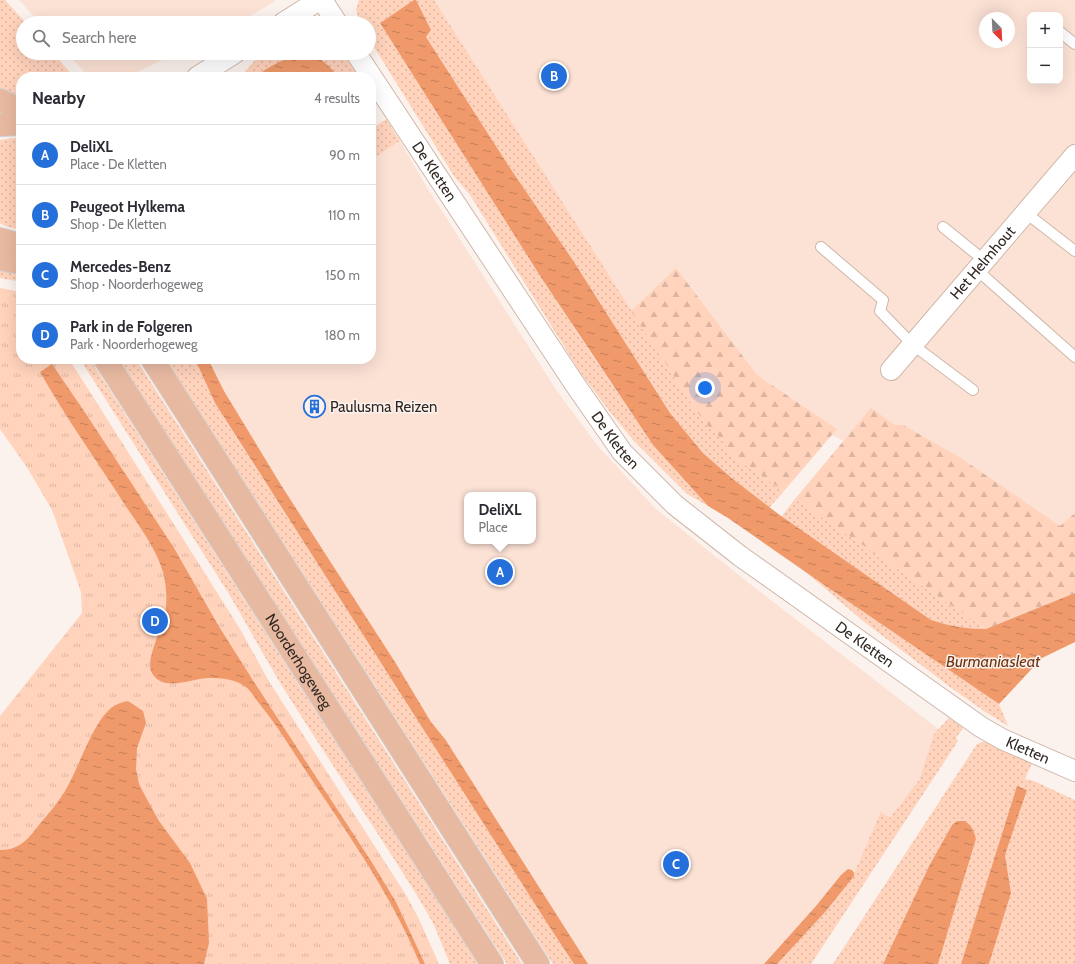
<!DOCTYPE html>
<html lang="en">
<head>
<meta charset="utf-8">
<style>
  :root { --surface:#fff; --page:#f2f2f3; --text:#2b2b33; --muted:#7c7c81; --line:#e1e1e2; --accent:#256fdb }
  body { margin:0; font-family:Cabin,sans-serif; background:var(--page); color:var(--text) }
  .controls { position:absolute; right:12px; top:12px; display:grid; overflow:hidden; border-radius:8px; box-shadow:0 4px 16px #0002 }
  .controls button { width:36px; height:36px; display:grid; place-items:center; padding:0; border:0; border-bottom:1px solid var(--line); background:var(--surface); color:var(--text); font:20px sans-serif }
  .compass { position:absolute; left:979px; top:12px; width:36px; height:36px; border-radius:50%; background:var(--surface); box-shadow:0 4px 16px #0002; rotate:156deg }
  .you { position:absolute; left:705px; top:388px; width:14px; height:14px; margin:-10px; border:3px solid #fff; border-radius:50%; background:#1a73e8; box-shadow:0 0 0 6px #1a73e833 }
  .badge { display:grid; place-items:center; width:26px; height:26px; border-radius:50%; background:var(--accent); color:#fff; font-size:13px; font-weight:700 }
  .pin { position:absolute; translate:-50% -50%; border:2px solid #fff; box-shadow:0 1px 4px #0006 }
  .popup { position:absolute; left:464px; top:492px; width:72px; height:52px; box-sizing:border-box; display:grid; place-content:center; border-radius:8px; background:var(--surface); filter:drop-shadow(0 1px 3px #0005); font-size:13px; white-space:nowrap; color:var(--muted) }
  .popup b { font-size:15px; color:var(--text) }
  .popup::after { content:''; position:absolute; left:50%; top:100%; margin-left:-8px; border:8px solid transparent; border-top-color:var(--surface) }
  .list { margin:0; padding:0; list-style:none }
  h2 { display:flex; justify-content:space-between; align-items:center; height:52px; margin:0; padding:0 16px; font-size:17px }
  h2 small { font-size:13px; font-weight:400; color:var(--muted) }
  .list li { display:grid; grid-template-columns:26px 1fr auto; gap:12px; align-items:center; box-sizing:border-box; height:60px; padding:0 16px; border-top:1px solid var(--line) }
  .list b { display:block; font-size:15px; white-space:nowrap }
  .list p { margin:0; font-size:13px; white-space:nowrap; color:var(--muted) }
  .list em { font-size:13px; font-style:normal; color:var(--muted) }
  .icon { flex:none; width:22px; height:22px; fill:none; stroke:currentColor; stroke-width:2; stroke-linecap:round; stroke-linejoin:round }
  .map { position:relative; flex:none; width:1075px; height:964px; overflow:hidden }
  .search { position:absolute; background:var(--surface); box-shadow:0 4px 16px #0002; left:16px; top:16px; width:360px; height:44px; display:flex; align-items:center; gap:10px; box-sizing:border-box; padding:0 14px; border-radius:22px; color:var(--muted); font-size:15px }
  .panel { position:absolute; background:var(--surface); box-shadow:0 4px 16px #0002; left:16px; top:72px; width:360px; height:292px; border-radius:16px }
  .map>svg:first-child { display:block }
  .built { fill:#fce2d5; fill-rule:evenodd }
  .grass { fill:url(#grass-dots) }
  .forest { fill:url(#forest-firs) }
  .park { fill:url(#park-tufts) }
  .water { fill:url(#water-ripples) }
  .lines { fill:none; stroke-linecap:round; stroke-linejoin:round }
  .service-casing { stroke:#cfb7ab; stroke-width:12 }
  .minor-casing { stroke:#cfb7ab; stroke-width:22 }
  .primary-casing { stroke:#d1cfce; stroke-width:24 }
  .service { stroke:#fff; stroke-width:10 }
  .minor { stroke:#fff; stroke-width:20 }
  .primary { stroke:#e8b9a1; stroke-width:22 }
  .labels { text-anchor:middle; stroke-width:3; stroke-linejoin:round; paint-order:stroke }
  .street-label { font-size:15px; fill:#302722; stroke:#fcf2ed }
  .poi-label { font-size:15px; fill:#302722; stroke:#fcf2ed; text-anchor:start }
  .water-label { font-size:16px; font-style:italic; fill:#6c3514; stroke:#fcf2ed }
</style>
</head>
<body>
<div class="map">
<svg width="1075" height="964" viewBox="0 0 1075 964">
  <defs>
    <pattern id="grass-dots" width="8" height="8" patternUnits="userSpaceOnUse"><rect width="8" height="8" fill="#ffd3bc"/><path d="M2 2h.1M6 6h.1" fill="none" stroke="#dbb5a1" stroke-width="1.8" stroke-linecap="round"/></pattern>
    <pattern id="forest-firs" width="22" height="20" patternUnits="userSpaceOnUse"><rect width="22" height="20" fill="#ffd3bc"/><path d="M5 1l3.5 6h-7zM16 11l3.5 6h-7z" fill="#dbb5a1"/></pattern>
    <pattern id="park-tufts" width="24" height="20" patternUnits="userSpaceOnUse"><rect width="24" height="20" fill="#ffd3bc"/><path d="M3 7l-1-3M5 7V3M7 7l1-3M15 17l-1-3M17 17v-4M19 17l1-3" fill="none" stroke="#dbb5a1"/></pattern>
    <pattern id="water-ripples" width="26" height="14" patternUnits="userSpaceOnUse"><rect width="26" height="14" fill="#f09a6c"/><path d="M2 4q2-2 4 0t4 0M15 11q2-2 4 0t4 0" fill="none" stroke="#c37e58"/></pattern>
  </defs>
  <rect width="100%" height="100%" fill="#fcf2ed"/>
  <g class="built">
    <path d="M19,0H275L274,2L238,23H40Z"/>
    <path d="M389,0H1075V535L1056,550L740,388L617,341ZM1030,15H1060V81H1030ZM985,18H1009V42H985Z"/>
    <path d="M67,53H177L127,77H89Z"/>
    <path d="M400,141L426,186L557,391L598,446L656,509L754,587L945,734L927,781L793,964H566L184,359H371V160ZM467,495H533V541H467Z"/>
  </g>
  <g class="grass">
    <path d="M0,0H5L26,23H23V53H53L74,77H21V97L5,92L0,89Z"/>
    <path d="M359,0H414L380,23L544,282L592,355L653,445L708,506L687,494L633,440L610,412L580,372L470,195L454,176L369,39V23H360L356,10Z"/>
    <path d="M416,0H434L657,351L704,422L722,440L735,458L784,491L769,508L734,480L703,453L670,413L572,259L510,168L426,37L431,30Z"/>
    <path d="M262,53H343L359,77H339L324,61L295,56L276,64L256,77H240Z"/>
    <path d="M386,119L400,141L371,160V129Z"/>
    <path d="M14,138L21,139V230L7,227L0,223V140Z"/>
    <path d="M0,269L21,273V282L0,278Z"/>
    <path d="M80,359H90L478,964H450L434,925L421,902C378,832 331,764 287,694C267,662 249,628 229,594Z"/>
    <path d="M118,359H136L522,964H507Z"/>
    <path d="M166,359H195L215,403L234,434L574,964H553Z"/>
    <path d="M795,499L986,629C967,629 949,626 931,620L781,517Z"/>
    <path d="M802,569L846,600L999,704L1008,726L984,711L950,687L863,621Z"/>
    <path d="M949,718L963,728L956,738L958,741L811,964H777L826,911L853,876L881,812L890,818L920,779L934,734Z"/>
    <path d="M986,741L1033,761L1025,779L1034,781L1075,800V964H989L1011,893L1005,855L1027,790L1017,787L961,964H938L976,839L952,825L929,866L883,964H833L977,744Z"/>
  </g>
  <g class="forest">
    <path d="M676,268L757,375L837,429L784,491L735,458L722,440L704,422L631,311Z"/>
    <path d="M871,408L895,425H903L961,458L1060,526L1075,513V593L986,629L795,499Z"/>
  </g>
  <path class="park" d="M0,288L21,292V359H69L201,567L240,629L270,683L406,895L418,917L439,964H0V716L82,613L81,592L52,510L28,469L0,429Z"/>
  <g class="water">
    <path d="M414,0H416L431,30L426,37L510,168L572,259L670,413L703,453L734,480L781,516L931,620C949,626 967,629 986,629L1075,593V642L1042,658L999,704L846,600L728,518L708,506L653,445L544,282L380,23Z"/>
    <path d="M305,53C322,57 328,65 339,77H256C269,65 288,57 305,53Z"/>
    <path d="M195,359H208L224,391L281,485L395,662L431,722L445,739L588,964H574L549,926L215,403Z"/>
    <path d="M52,364L86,414L174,548L218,625L254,682L371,861L396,902L425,964H420C389,889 340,823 296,756C284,737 272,719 258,702C254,697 251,691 246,687C235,679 222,678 209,678C192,678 163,693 152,673C144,660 165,624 166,607C167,596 166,583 163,572C156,548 139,526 125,505C97,461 66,418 40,372Z"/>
    <path d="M128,701L143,711L146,723L137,748L136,769L139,784L149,803L159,821L190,863L207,899L209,943L204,964H0V850C20,850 28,839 39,825C48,814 58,803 65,791C79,768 92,724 111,708C116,704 122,702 128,701Z"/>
    <path d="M1017,786L1027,790L1005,855L1011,893L989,964H961Z"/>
    <path d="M957,821H965C972,826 974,831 976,839L938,964H883L929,866L952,825Z"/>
    <path d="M848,869L852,870L854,873V876L826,911L777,964H764L816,906L841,875Z"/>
  </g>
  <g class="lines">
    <defs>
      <g id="service">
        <path d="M1060,32L1075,44"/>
        <path d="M1026,213L1075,251"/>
        <path d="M943,227L985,261"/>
        <path d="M821,247L883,300L880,311L913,345L973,390"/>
        <path d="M977,270L1075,357"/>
      </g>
      <g id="minor">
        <path d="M322,0L337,23"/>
        <path d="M283,23L319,0"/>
        <path id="s1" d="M356,53L574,383L622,452L675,505L740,556L981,727L1002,739L1075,771"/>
        <path d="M197,77L235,53"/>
        <path id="s2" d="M891,370L1075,155"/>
      </g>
      <g id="primary">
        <path d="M0,100L12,106L21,107"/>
        <path d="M0,125L21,124"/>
        <path d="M0,239L21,245"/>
        <path d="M0,259L21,263"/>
        <path id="s3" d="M105,359L492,964"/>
        <path d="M152,359L538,964"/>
      </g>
    </defs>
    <use href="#service" class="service-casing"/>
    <use href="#minor" class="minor-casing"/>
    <use href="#primary" class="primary-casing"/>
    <use href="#service" class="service"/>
    <use href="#minor" class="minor"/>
    <use href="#primary" class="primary"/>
  </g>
  <defs>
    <symbol id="building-ring" viewBox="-11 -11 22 22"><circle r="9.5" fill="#fcf2ed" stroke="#256fdb" stroke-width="1.5"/><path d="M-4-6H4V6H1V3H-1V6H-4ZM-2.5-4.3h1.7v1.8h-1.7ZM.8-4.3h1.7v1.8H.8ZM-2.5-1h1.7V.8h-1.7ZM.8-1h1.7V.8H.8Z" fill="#256fdb"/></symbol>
  </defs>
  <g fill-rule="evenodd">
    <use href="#building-ring" x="302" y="394" width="25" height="25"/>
  </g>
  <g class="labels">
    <g class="street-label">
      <text dy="5" stroke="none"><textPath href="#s1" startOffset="142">De Kletten</textPath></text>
      <text dy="5" stroke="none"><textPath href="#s2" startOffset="141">Het Helmhout</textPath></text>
      <text dy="5" stroke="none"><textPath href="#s1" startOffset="466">De Kletten</textPath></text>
      <text dy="5" stroke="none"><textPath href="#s1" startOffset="790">De Kletten</textPath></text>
      <text dy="5" stroke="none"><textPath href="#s3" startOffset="359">Noorderhogeweg</textPath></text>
      <text dy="5" stroke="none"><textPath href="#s1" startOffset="985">Kletten</textPath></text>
    </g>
    <g class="poi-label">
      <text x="330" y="412">Paulusma Reizen</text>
    </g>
    <g class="water-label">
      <text x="993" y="667">Burmaniasleat</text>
    </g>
  </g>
</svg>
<div class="controls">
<button>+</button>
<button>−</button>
</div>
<svg class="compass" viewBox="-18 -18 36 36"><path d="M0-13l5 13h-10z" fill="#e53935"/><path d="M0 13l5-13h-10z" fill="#7c7c81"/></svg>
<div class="you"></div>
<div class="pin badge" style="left:500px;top:572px">A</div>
<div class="popup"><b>DeliXL</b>Place</div>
<div class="pin badge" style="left:554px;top:76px">B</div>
<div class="pin badge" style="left:676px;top:864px">C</div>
<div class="pin badge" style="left:155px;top:621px">D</div>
<div class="search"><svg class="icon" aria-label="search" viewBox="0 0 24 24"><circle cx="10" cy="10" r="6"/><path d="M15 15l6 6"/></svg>Search here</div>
<section class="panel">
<h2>Nearby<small>4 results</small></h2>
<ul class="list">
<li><span class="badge">A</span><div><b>DeliXL</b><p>Place · De Kletten</p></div><em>90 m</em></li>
<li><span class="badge">B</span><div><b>Peugeot Hylkema</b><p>Shop · De Kletten</p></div><em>110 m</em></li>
<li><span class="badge">C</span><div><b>Mercedes-Benz</b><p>Shop · Noorderhogeweg</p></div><em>150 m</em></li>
<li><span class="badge">D</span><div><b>Park in de Folgeren</b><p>Park · Noorderhogeweg</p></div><em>180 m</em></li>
</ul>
</section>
</div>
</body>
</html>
